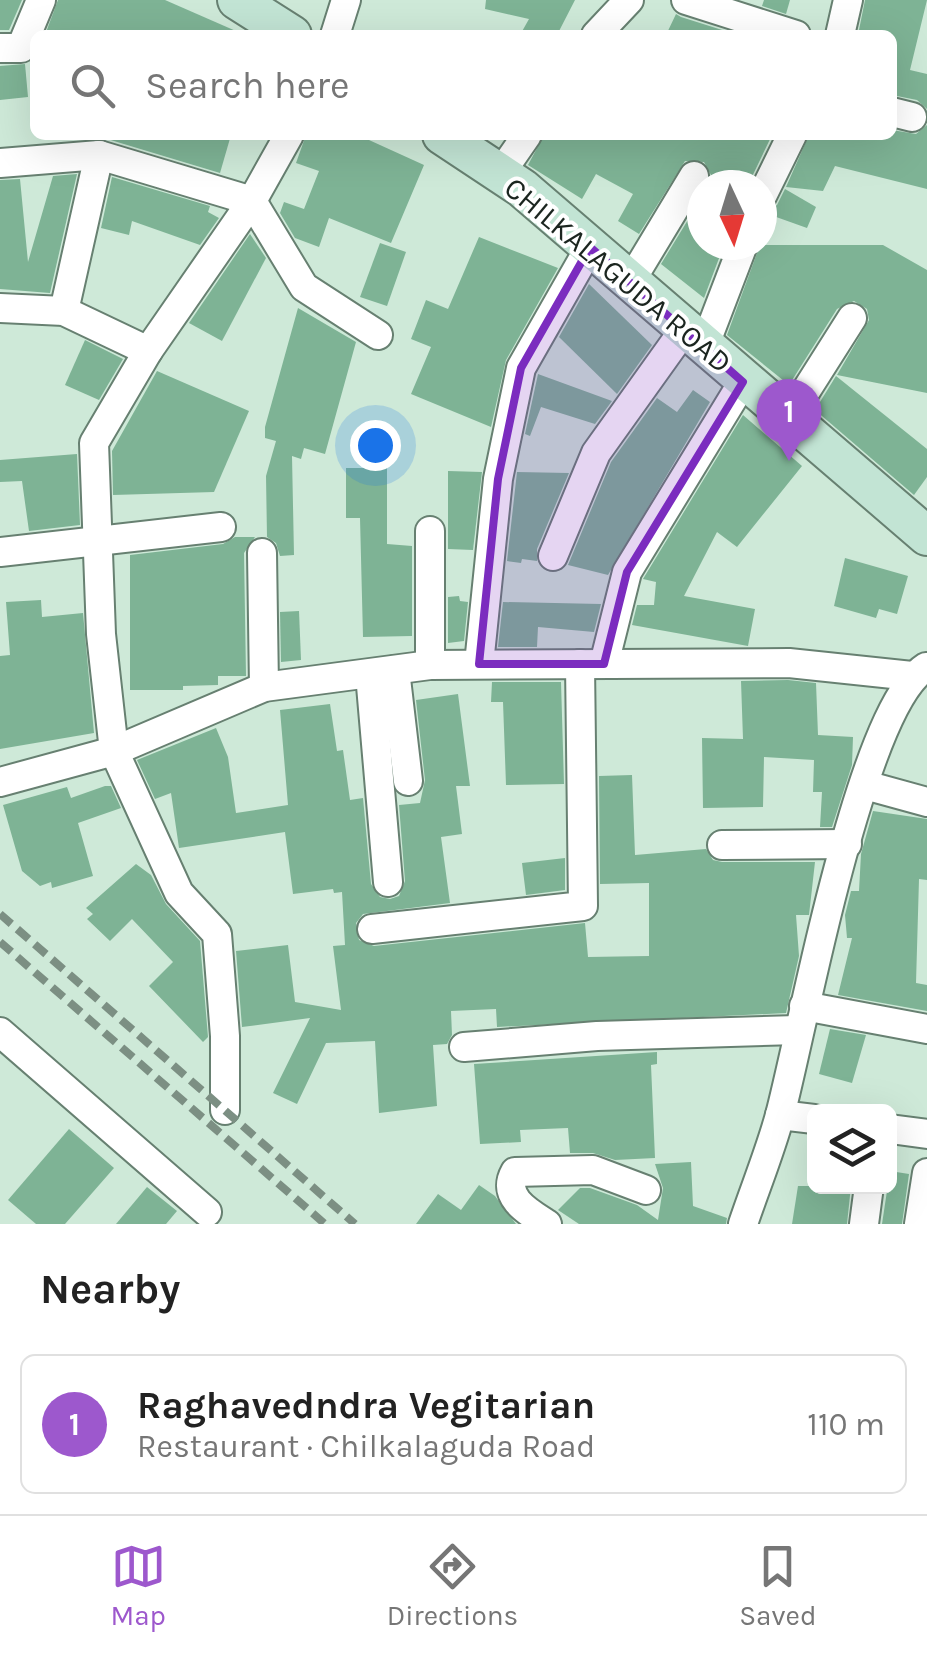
<!DOCTYPE html>
<html lang="en">
<head>
<meta charset="utf-8">
<style>
  :root { --surface:#fff; --page:#f2f2f2; --text:#222; --muted:#767676; --line:#e0e0e0; --accent:#9d58cd }
  body { margin:0; font-family:Karla,sans-serif; background:var(--page); color:var(--text) }
  .controls { position:absolute; right:30px; bottom:30px; display:grid; overflow:hidden; border-radius:15px; box-shadow:0 10px 40px #0002 }
  .controls button { width:90px; height:90px; display:grid; place-items:center; padding:0; border:0; border-bottom:2px solid var(--line); background:var(--surface); color:var(--text); font:50px sans-serif }
  .compass { position:absolute; left:687px; top:170px; width:90px; height:90px; border-radius:50%; background:var(--surface); box-shadow:0 10px 40px #0002; rotate:176deg }
  .you { position:absolute; left:375px; top:445px; width:35px; height:35px; margin:-25px; border:8px solid #fff; border-radius:50%; background:#1a73e8; box-shadow:0 0 0 15px #1a73e833 }
  .badge { display:grid; place-items:center; width:65px; height:65px; border-radius:50%; background:var(--accent); color:#fff; font-size:32px; font-weight:700 }
  .pin { position:absolute; translate:-50% -82px; filter:drop-shadow(0 2px 5px #0008) }
  .pin::after { content:''; position:absolute; top:52px; width:35px; height:30px; background:inherit; clip-path:polygon(0 0,100% 0,50% 100%) }
  .list { margin:0; padding:0; list-style:none }
  h2 { display:flex; justify-content:space-between; align-items:center; height:130px; margin:0; padding:0 40px; font-size:42px }
  h2 small { font-size:32px; font-weight:400; color:var(--muted) }
  .list li { display:grid; grid-template-columns:65px 1fr auto; gap:30px; align-items:center; box-sizing:border-box; height:140px; margin:0 20px 20px; padding:0 20px; border:2px solid var(--line); border-radius:15px }
  .list b { display:block; font-size:38px; white-space:nowrap }
  .list p { margin:0; font-size:32px; white-space:nowrap; color:var(--muted) }
  .list em { font-size:32px; font-style:normal; color:var(--muted) }
  .icon { flex:none; width:55px; height:55px; fill:none; stroke:currentColor; stroke-width:2; stroke-linecap:round; stroke-linejoin:round }
  .map { position:relative; flex:none; width:927px; height:1224px; overflow:hidden }
  .search { position:absolute; background:var(--surface); box-shadow:0 10px 40px #0002; left:30px; right:30px; top:30px; height:110px; display:flex; align-items:center; gap:25px; box-sizing:border-box; padding:0 35px; border-radius:15px; color:var(--muted); font-size:38px }
  .sheet { height:290px; background:var(--surface) }
  nav { display:flex; justify-content:space-around; align-items:center; box-sizing:border-box; height:140px; border-top:2px solid var(--line); background:var(--surface); font-size:28px; color:var(--muted) }
  nav a { display:grid; justify-items:center; gap:5px }
  nav .on { color:var(--accent) }
  .map>svg:first-child { display:block }
  .building { fill:#7eb395 }
  .lines { fill:none; stroke-linecap:round; stroke-linejoin:round }
  .street-casing { stroke:#678071; stroke-width:32 }
  .secondary-casing { stroke:#678071; stroke-width:42 }
  .street { stroke:#fff; stroke-width:28 }
  .secondary { stroke:#c2e4d4; stroke-width:38 }
  .rail { stroke:#7c8f83; stroke-width:8; stroke-dasharray:15 8; stroke-linecap:butt }
  .marked { fill:#7b2cbf; fill-opacity:0.2; stroke:#7b2cbf; stroke-width:8; stroke-linejoin:round }
  .labels { text-anchor:middle; stroke-width:8; stroke-linejoin:round; paint-order:stroke }
  .street-label { font-size:30px; fill:#1b251f; stroke:#fff }
</style>
</head>
<body>
<div class="map">
<svg width="927" height="1224" viewBox="0 0 927 1224">
  <rect width="100%" height="100%" fill="#cee9d8"/>
  <g class="building">
    <path d="M0,0H22L9,30H0Z"/>
    <path d="M58,0H165L245,35H45Z"/>
    <path d="M486,0H575L557,35H520L529,19L485,9Z"/>
    <path d="M764,0H790L786,14L762,6Z"/>
    <path d="M865,0H927L910,70L927,74V109L917,100L892,95V35H858Z"/>
    <path d="M676,14L681,17L738,35H666Z"/>
    <path d="M25,64L28,97L0,100V66Z"/>
    <path d="M927,125V189L835,166L823,191L786,187L809,135H892V130L916,134Z"/>
    <path d="M94,135H231L220,173Z"/>
    <path d="M306,135H358L424,165L391,243L329,218L319,247L295,238L280,213L284,202L304,209L319,171L296,163Z"/>
    <path d="M544,135H772L748,185H709L711,175L704,162L685,161L639,234L618,221L633,194L596,174L582,199L528,165Z"/>
    <path d="M77,174L50,293L0,289V180L20,179L28,262L53,176Z"/>
    <path d="M112,177L210,206L208,212L219,218L200,245L132,221L129,235L101,228Z"/>
    <path d="M785,189L816,207L807,228L765,213L777,205Z"/>
    <path d="M702,197V245H724L704,298L661,264Z"/>
    <path d="M250,234L266,258L222,341L189,323Z"/>
    <path d="M479,237L558,268L506,360L491,427L411,394L431,347L411,339L426,300L448,309Z"/>
    <path d="M380,243L406,252L387,306L360,297Z"/>
    <path d="M760,245H883L927,270V393L837,375L869,320L867,309L854,301L837,309L789,385L727,335Z"/>
    <path d="M589,284L652,345L617,394L559,337Z"/>
    <path d="M298,308L356,342L325,454L304,448L301,459L292,456L294,555L280,556L276,543L267,537L266,476L276,441L265,438V427Z"/>
    <path d="M85,340L123,359L99,400L65,385Z"/>
    <path d="M157,371L249,411L214,492L113,495L112,451Z"/>
    <path d="M538,374L612,401L595,424L541,407L530,436L525,434Z"/>
    <path d="M836,376L927,449V477L914,495L815,410Z"/>
    <path d="M693,390L710,402L608,575L568,565L611,462L657,398L677,412Z"/>
    <path d="M743,415L802,466L737,547L717,532L684,596L755,609L748,646L632,625L637,605H654L656,582L643,579Z"/>
    <path d="M77,454L80,525L29,531L22,481L0,482V460Z"/>
    <path d="M346,468H387V544L412,546V636L363,637L360,518H346Z"/>
    <path d="M448,471L482,472L473,550L448,549Z"/>
    <path d="M517,472L569,473L537,549V561L522,559L521,563L507,561Z"/>
    <path d="M235,537H255L244,553L246,676H218V685L183,686V690H130V555L223,544Z"/>
    <path d="M845,558L908,576L897,614L879,609L876,618L834,606Z"/>
    <path d="M459,596L460,601L468,602L464,641L448,643V597Z"/>
    <path d="M41,600L42,617L83,613L94,733L0,749V656L10,655L6,602Z"/>
    <path d="M503,602L601,604L594,632L538,627L537,647H498Z"/>
    <path d="M299,611L301,660L281,662L280,612Z"/>
    <path d="M788,680L816,683L818,735L853,737L852,765L832,827H820L822,792H813L814,760L764,757L763,807L703,808L702,738L743,739L741,681Z"/>
    <path d="M492,682H561L564,784L506,785L503,702H491Z"/>
    <path d="M458,694L470,786H456L462,834L441,837L450,903L363,914L356,923L359,940L374,946L585,923L588,957L649,956V883L600,884L599,776L632,775L635,855L706,849L713,860L722,862H815L809,915H796L799,956L786,1013L497,1027L496,1009L451,1011L452,1035L447,1044L433,1045L437,1106L379,1113L375,1041L326,1043L297,1104L273,1093L310,1018L242,1027L236,951L288,945L295,1002L341,1010L333,946L345,945L342,892L334,893L333,889L293,894L285,832L179,848L171,793L155,799L137,760L216,728L228,757L236,813L288,805L280,710L330,704L337,751L343,750L350,800L363,798L371,884L380,897L390,899L399,896L405,881L399,805L420,803L425,780L416,700Z"/>
    <path d="M105,786H111L121,808L78,823L93,876L52,888L51,882L40,886L22,871L3,805L67,787L71,798Z"/>
    <path d="M873,811L927,819V880L919,879L916,983L927,985V1011L838,995L852,938H847L845,915L851,891H859L861,854Z"/>
    <path d="M565,858V890L526,895L522,863Z"/>
    <path d="M136,864L151,875L166,904L200,941L208,1037L203,1042L149,986L173,962L132,919L110,941L87,919L93,914L86,908Z"/>
    <path d="M830,1029L866,1035L852,1083L819,1074Z"/>
    <path d="M657,1052V1064L651,1065L655,1158L615,1160L593,1153H570L568,1128L520,1130L521,1142L480,1144L474,1064Z"/>
    <path d="M69,1129L114,1168L65,1224H36L8,1200Z"/>
    <path d="M691,1162L693,1206L727,1218L726,1224H579L558,1210L580,1188H590L637,1205L658,1220L663,1188L655,1164Z"/>
    <path d="M890,1171L909,1174L902,1224H882Z"/>
    <path d="M479,1185L495,1196L516,1224H416L438,1194L461,1210Z"/>
    <path d="M798,1186H851L847,1224H792Z"/>
    <path d="M147,1187L177,1211L166,1224H116Z"/>
  </g>
  <g class="lines">
    <defs>
      <g id="street">
        <path d="M686,0L796,35"/>
        <path d="M335,35L346,0"/>
        <path d="M596,35L629,0"/>
        <path d="M840,35L848,0"/>
        <path d="M0,48H21L41,0"/>
        <path d="M892,112L912,117"/>
        <path d="M0,163L99,155L252,201L304,287L378,335"/>
        <path d="M500,174L527,135"/>
        <path d="M762,196L792,135"/>
        <path d="M630,282L694,176"/>
        <path d="M0,308L64,311L148,351"/>
        <path d="M64,311L99,155"/>
        <path d="M704,347L743,245"/>
        <path d="M788,419L852,318"/>
        <path d="M0,552L221,527"/>
        <path d="M262,553L264,687"/>
        <path d="M553,556L596,453L684,330"/>
        <path d="M479,664L498,479L521,368L590,247"/>
        <path d="M604,664L627,572L743,382"/>
        <path d="M430,665V531"/>
        <path d="M395,670L408,781"/>
        <path d="M370,674L388,882"/>
        <path d="M0,782L114,751L264,687L430,665L789,663L912,676"/>
        <path d="M865,785L927,802"/>
        <path d="M722,845L847,844"/>
        <path d="M372,929L583,906L580,664"/>
        <path d="M804,1006L927,1029"/>
        <path d="M0,1032L207,1212"/>
        <path d="M464,1047L597,1036L797,1030"/>
        <path d="M225,1110V1036L217,934L179,893L114,751L101,634L94,443L148,351L252,201L289,135"/>
        <path d="M780,1115L814,1119"/>
        <path d="M890,1129L927,1134"/>
        <path d="M547,1224C528,1212 501,1197 515,1172L593,1170L646,1190"/>
        <path d="M743,1224C755,1188 770,1152 780,1115C803,1029 860,709 926,667"/>
        <path d="M864,1224L869,1186"/>
        <path d="M919,1224L927,1173"/>
      </g>
      <g id="secondary">
        <path d="M237,0L292,35"/>
        <path d="M442,135L522,188L927,536"/>
      </g>
    </defs>
    <use href="#street" class="street-casing"/>
    <use href="#secondary" class="secondary-casing"/>
    <use href="#street" class="street"/>
    <use href="#secondary" class="secondary"/>
    <g class="rail">
      <path d="M0,914L355,1224"/>
      <path d="M0,942L325,1224"/>
    </g>
  </g>
  <path class="marked" d="M590,247L743,382L627,572L604,664H479L498,479L521,368Z"/>
  <g class="labels">
    <g class="street-label">
      <text transform="translate(618 275) rotate(40)" y="10">CHILKALAGUDA ROAD</text>
    </g>
  </g>
</svg>
<div class="controls">
<button><svg class="icon" aria-label="layers" viewBox="0 0 24 24"><path d="M12 4l9 5-9 5-9-5zM3 14l9 5 9-5"/></svg></button>
</div>
<svg class="compass" viewBox="-18 -18 36 36"><path d="M0-13l5 13h-10z" fill="#e53935"/><path d="M0 13l5-13h-10z" fill="#767676"/></svg>
<div class="you"></div>
<div class="pin badge" style="left:789px;top:461px">1</div>
<div class="search"><svg class="icon" aria-label="search" viewBox="0 0 24 24"><circle cx="10" cy="10" r="6"/><path d="M15 15l6 6"/></svg>Search here</div>
</div>
<section class="sheet">
<h2>Nearby<small></small></h2>
<ul class="list">
<li><span class="badge">1</span><div><b>Raghavedndra Vegitarian</b><p>Restaurant · Chilkalaguda Road</p></div><em>110 m</em></li>
</ul>
</section>
<nav>
<a class="on"><svg class="icon" aria-label="map" viewBox="0 0 24 24"><path d="M3 6l6-2 6 2 6-2v14l-6 2-6-2-6 2zM9 4v14M15 6v14"/></svg>Map</a>
<a><svg class="icon" aria-label="directions" viewBox="0 0 24 24"><path d="M12 3l9 9-9 9-9-9zM9 14v-3h6M13 9l2 2-2 2"/></svg>Directions</a>
<a><svg class="icon" aria-label="saved" viewBox="0 0 24 24"><path d="M7 4h10v16l-5-4-5 4z"/></svg>Saved</a>
</nav>
</body>
</html>
